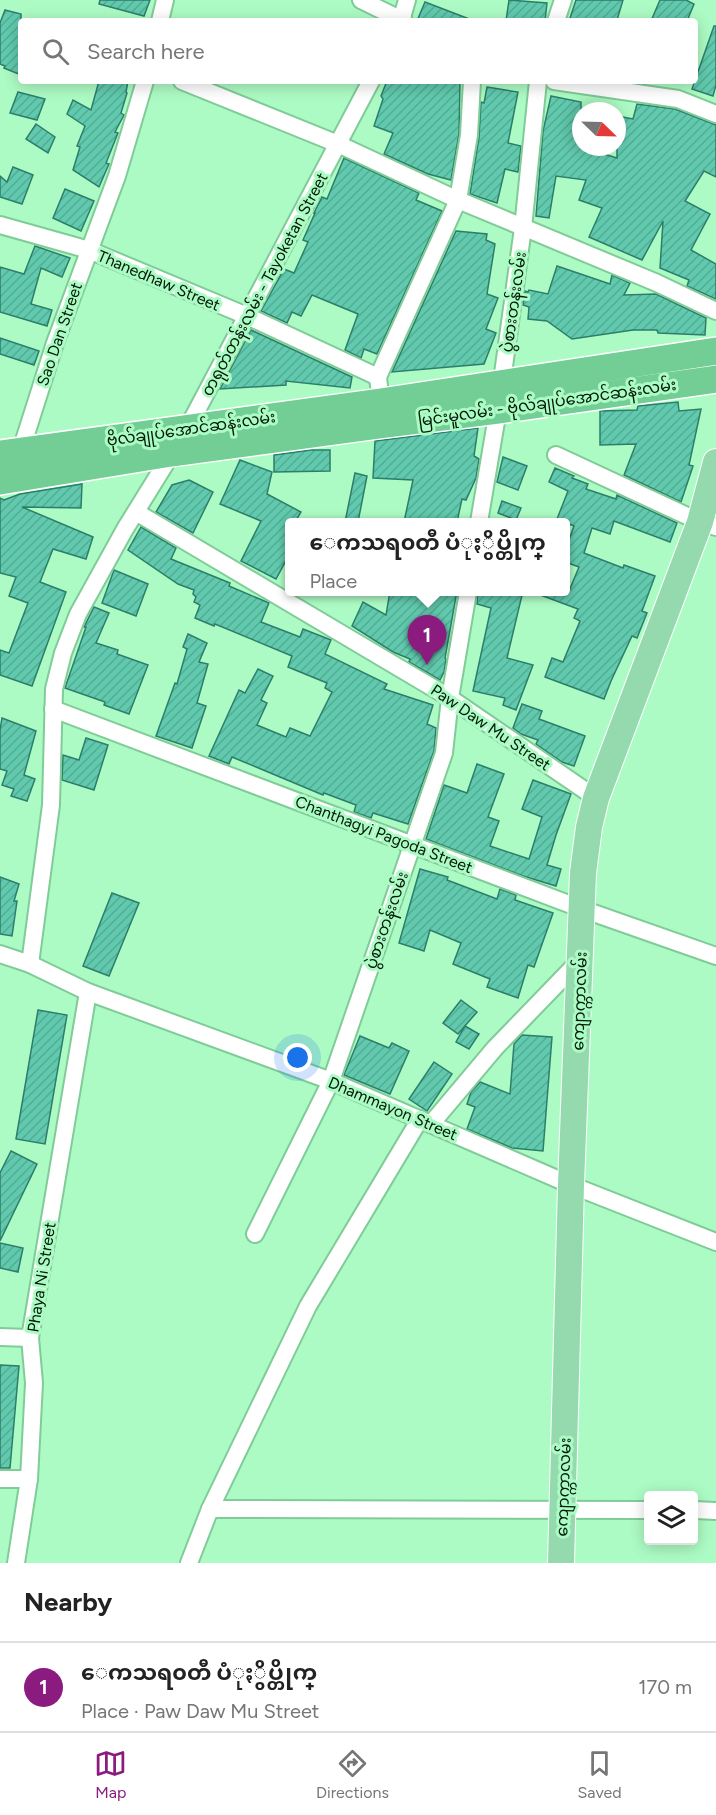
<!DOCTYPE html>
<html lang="en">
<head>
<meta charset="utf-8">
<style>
  :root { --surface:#fff; --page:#f2f2f2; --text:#222; --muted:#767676; --line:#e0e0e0; --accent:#8b1b7f }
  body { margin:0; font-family:Figtree,"Noto Sans Myanmar",sans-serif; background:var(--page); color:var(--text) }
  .controls { position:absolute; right:18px; bottom:18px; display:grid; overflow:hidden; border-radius:6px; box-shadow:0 3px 15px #0003 }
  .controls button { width:54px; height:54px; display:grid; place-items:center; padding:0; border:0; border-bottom:2px solid var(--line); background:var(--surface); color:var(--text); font:30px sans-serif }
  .compass { position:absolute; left:572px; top:102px; width:54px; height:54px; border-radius:50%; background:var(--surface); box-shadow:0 3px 15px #0003; rotate:113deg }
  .you { position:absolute; left:298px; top:1058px; width:21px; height:21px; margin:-15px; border:4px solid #fff; border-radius:50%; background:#1a73e8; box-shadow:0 0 0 9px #1a73e833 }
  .badge { display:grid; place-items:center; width:39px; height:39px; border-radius:50%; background:var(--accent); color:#fff; font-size:20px; font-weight:700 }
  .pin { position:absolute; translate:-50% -50px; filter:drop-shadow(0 2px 3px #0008) }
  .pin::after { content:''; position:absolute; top:32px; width:21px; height:18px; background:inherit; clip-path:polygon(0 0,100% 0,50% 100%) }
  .popup { position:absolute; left:285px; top:518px; width:285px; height:78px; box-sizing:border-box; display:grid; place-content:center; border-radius:6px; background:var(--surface); filter:drop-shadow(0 2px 4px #0005); font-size:20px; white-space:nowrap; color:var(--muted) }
  .popup b { font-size:22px; color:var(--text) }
  .popup::after { content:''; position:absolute; left:50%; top:100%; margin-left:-12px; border:12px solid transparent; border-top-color:var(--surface) }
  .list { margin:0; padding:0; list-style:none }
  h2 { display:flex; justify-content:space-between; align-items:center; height:78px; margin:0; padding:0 24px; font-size:26px }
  h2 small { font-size:20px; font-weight:400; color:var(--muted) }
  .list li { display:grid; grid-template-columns:39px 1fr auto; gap:18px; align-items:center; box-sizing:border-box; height:90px; padding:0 24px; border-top:2px solid var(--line) }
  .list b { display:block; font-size:22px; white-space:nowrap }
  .list p { margin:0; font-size:20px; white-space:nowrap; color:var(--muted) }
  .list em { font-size:20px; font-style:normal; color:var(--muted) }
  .icon { flex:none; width:33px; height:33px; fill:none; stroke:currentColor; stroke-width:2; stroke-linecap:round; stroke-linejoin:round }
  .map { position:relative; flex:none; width:716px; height:1563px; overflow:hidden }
  .search { position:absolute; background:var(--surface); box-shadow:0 3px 15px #0003; left:18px; right:18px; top:18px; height:66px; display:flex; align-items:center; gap:15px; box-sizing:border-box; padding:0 21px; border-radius:6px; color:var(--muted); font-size:22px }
  .sheet { height:168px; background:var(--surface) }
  nav { display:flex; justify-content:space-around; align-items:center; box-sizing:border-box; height:84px; border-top:2px solid var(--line); background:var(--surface); font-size:16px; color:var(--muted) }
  nav a { display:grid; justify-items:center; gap:3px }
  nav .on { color:var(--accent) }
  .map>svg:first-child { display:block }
  .building { fill:url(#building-hatch); stroke:#2c7e6a; stroke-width:1.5 }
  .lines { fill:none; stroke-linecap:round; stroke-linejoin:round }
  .minor-casing { stroke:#80cc98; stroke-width:20 }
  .primary-casing { stroke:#fff; stroke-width:28 }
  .trunk-casing { stroke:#fff; stroke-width:30 }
  .minor { stroke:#fff; stroke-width:16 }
  .primary { stroke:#95daaf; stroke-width:26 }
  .trunk { stroke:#72ce94; stroke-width:27 }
  .labels { text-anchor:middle; stroke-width:6; stroke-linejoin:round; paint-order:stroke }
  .street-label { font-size:16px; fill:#001b08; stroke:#adfbc4 }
</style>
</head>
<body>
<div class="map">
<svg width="716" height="1563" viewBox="0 0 716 1563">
  <defs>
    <pattern id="building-hatch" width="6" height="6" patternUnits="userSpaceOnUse" patternTransform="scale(1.5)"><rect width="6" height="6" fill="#61caae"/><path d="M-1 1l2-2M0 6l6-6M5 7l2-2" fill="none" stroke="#52ad94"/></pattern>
  </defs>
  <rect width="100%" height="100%" fill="#adfbc4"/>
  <g class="building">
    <path d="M100,0H150L144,16L99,4Z"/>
    <path d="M509,0L547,3L545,21H506Z"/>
    <path d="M576,0H623L617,20L569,21Z"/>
    <path d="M660,0H686L694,4L687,21H651Z"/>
    <path d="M425,2L472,20V21H417Z"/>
    <path d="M5,10L21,14V75L4,68L5,66L0,64V23Z"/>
    <path d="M714,26H716V85L713,96L692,89Z"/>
    <path d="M99,81H128L126,92L127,93L121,113L124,115L115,132L118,133L106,163L109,164L99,187L73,170L80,147L77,146L85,126L67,114L73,100L91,110Z"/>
    <path d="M387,81H460L459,134L451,180L428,174L384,154L393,133L374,126L383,99L381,96Z"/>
    <path d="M487,87L518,92L508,143L521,146L518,172L505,169L497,203L470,194L479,137L481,102L484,103Z"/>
    <path d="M18,92L45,99L37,120L10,113Z"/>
    <path d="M551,96L581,102V147L617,158V116L633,119L637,104L675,109L716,125V177L704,171L685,201L710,214L691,250L716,264V299L687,286L689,280L660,268L663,221L642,260L589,237L602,208L579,200L586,180L556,176L549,218L536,216L543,131Z"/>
    <path d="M36,124L55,137L48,153L26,139Z"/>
    <path d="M344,158L419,193L416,200L442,211L377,354L364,349L361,358L345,350L358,314L312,295L301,316L292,312L287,323L261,311L284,269L294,273L308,242L303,240L315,213H314L322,197L327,199Z"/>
    <path d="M13,167L33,175L22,204L0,197V176L7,182Z"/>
    <path d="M65,189L94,201L81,231L53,218Z"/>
    <path d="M456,231L487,234L486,240L495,244L487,294L498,298L486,329L496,333L484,364L392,372Z"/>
    <path d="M35,246L70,258L62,277L41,268L31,304L52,310L47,326L0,312V267L24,274Z"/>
    <path d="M557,266L610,284L612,275L630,283L624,295L656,294L706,318L705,335L658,333L657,330H633L572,339L547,321L528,319L529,307L523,305L525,291L528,292L529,290L548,294Z"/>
    <path d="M251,330L352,377L350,388L286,381V385L220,389Z"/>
    <path d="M0,338L39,351L34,365L0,354Z"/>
    <path d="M678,402L679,411L701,409L689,465L693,466L681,502L624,475L636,444L600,445V411L637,410L638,406Z"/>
    <path d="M478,428L474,456L479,459L476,478L466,500L462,499L457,522H404L413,480L373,478L375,441Z"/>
    <path d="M311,450H330V471L274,472V455Z"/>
    <path d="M503,457L527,466L518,490L497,482Z"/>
    <path d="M240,460L272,472L267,494L301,512L295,522H289V555L276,579L241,561L261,521L220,504Z"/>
    <path d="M555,468L574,476L572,478L588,484L586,489L616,499L617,495L677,523L670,542L614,521L610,534L592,528L584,553L623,568L624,565L655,576L642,611L647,613L637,638L632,636L611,681L604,699L545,677L552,658L563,662L580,621L574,618L578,609L535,593V591H569L579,567L565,562V551L574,526L557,519L568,491L549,482Z"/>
    <path d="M355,473L367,476L358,522H345Z"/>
    <path d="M189,480L213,492L193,533L156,512L172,485Z"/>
    <path d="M82,484L81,508L22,507L93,537L86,559L53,549L40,582L66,592L32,686L0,675V650L9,653L28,603L9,596L16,577L0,573V498L4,500L20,494Z"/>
    <path d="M502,501L521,508L516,520L498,513Z"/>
    <path d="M141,527L176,548L171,559L230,583L229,586L269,603L261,622L300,637L303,629L331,640L325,654L387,684L384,689L433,705L427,724L436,728L434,751L408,824L373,813L371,818L354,812L356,805L324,793L323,795L232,757L229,764L209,756L239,690L245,693L258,669L273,676L261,700L267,703L257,725L286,737L290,728L310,736L332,692L325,688L327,683L288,667L292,656L215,624L214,626L195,618L200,605L194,602L196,597L193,594L194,590L178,584L128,550Z"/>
    <path d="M114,570L148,584L136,616L102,603Z"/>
    <path d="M390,591H457L445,658L446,659L444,672L440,680L409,662L410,659L393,652L352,626L363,602L386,615Z"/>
    <path d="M478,591H523L507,658L533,665L516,710L503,705L505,698L473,691L491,608L477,604Z"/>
    <path d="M94,607L109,613L96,643L118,650L117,654L148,665L129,714L104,705L105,702L65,688L86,627H84Z"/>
    <path d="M188,634L207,643L199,662L208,664L197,703L206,706L192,748L156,736L175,683L177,684L187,649L183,647Z"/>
    <path d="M522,704L542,711L539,719L585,736L574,766L562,762L536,744L538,740L521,734L513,728Z"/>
    <path d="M2,718L36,731L24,775L35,779L27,801L11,796L14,789L2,785L7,771L0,769V730Z"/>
    <path d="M86,738L108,745L94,790L62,780L63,755L79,760Z"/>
    <path d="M477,764L504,774L488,817L499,821L490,846L529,859L542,817L522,809L533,780L571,794L556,835L547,865L561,869L556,886L523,876L426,839L444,785L467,793Z"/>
    <path d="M420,869L448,877L447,880L497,899L500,889L516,895L515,900L553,913L534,967L528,965L518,998L487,987L490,979L453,964L461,943L430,930L424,951L399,943Z"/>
    <path d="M0,877L19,884L14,901H17L12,936L0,934Z"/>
    <path d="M112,893L139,903L109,976L83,966Z"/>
    <path d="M461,1000L477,1012L458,1034L443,1023Z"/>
    <path d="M38,1010L67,1015L45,1144L16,1139Z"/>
    <path d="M465,1026L479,1034L469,1049L456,1042Z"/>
    <path d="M522,1035L552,1037L543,1151L512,1148L467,1129L475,1107L467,1104L471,1092L480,1082L510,1094L514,1044Z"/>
    <path d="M360,1036L389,1048L392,1043L409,1051L390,1094L344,1075Z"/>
    <path d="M434,1062L452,1074L427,1111L409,1099Z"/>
    <path d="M11,1151L37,1164L0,1241V1173Z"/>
    <path d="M0,1243L23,1248L18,1272L0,1268Z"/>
    <path d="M0,1365L19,1366L10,1468H0Z"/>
  </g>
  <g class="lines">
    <defs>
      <g id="minor">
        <path d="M361,0L404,21"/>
        <path d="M160,21L165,0"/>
        <path d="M401,21L407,0"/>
        <path d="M556,21L563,0"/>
        <path d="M182,81L338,144L458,200L657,283L716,311"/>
        <path d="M554,81L678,99L716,114"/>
        <path d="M0,225L89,250L247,316L378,377"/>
        <path d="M379,386L378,377L458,200L469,135L472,81"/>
        <path d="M21,450L55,343L117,176L145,81"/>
        <path d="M556,455L700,522L716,527"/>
        <path d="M136,512L450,698L596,798"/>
        <path d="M479,522L498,410L523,228L538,81"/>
        <path d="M53,709L582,909L716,956"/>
        <path d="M0,954L30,964L88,992L331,1081L571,1185L716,1242"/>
        <path d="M30,964L51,805L54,689L63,653L78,614L125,529L187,429L371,81"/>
        <path d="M431,1124L495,1048L581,959"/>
        <path d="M255,1234L331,1081L444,753L450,698L468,592"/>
        <path d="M0,1337L30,1338"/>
        <path d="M0,1479H29"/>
        <path d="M210,1509L648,1510"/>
        <path d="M694,1510L716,1511"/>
        <path d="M16,1563L29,1479L34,1383L30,1338L88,992"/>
        <path d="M189,1563L210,1509L308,1306L420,1119"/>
      </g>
      <path id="primary" d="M561,1563L571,1185L583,873L589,827L596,798L700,522L716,462"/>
      <g id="trunk">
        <path d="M0,454L382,402L716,351"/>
        <path d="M0,481L171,453L378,425L498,410L716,379"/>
      </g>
    </defs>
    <use href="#minor" class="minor-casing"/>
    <use href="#primary" class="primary-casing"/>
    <use href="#trunk" class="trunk-casing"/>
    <use href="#minor" class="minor"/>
    <use href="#primary" class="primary"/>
    <use href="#trunk" class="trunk"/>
  </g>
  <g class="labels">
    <g class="street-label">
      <text transform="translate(159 280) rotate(23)" y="6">Thanedhaw Street</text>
      <text transform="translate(264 284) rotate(-62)" y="6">တရုတ်တန်းလမ်း - Tayoketan Street</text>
      <text transform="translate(513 302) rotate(-82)" y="6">ပွဲစားတန်းလမ်း</text>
      <text transform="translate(59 334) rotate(-71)" y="6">Sao Dan Street</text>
      <text transform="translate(547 402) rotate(-8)" y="6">မြင်းမူလမ်း - ဗိုလ်ချုပ်အောင်ဆန်းလမ်း</text>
      <text transform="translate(191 428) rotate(-8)" y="6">ဗိုလ်ချုပ်အောင်ဆန်းလမ်း</text>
      <text transform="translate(491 727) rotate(34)" y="6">Paw Daw Mu Street</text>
      <text transform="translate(384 834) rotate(21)" y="6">Chanthagyi Pagoda Street</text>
      <text transform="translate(386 920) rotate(-71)" y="6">ပွဲစားတန်းလမ်း</text>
      <text transform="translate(579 1001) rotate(-88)" y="6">ကျောက္ကာလမ်း</text>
      <text transform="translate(393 1108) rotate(23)" y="6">Dhammayon Street</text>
      <text transform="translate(41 1277) rotate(-81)" y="6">Phaya Ni Street</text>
      <text transform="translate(563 1487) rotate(-88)" y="6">ကျောက္ကာလမ်း</text>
    </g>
  </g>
</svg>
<div class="controls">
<button><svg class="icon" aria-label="layers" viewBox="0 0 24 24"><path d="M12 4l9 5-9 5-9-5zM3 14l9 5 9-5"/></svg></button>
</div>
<svg class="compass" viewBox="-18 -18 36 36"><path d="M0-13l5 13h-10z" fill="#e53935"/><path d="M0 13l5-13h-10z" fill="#767676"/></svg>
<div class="you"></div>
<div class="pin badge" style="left:427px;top:665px">1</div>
<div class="popup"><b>ေကသရ၀တီ ပံုႏွိပ္တိုက္</b>Place</div>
<div class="search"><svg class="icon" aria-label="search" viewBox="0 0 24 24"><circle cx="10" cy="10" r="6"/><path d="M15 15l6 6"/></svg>Search here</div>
</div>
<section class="sheet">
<h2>Nearby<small></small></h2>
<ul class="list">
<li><span class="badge">1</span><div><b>ေကသရ၀တီ ပံုႏွိပ္တိုက္</b><p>Place · Paw Daw Mu Street</p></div><em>170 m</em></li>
</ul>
</section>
<nav>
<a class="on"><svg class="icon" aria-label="map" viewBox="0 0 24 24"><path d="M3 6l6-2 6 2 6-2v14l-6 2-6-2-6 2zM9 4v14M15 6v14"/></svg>Map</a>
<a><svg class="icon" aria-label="directions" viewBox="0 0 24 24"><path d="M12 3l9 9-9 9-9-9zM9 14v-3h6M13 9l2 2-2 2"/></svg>Directions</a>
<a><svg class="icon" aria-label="saved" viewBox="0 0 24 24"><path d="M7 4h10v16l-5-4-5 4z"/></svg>Saved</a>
</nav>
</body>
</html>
